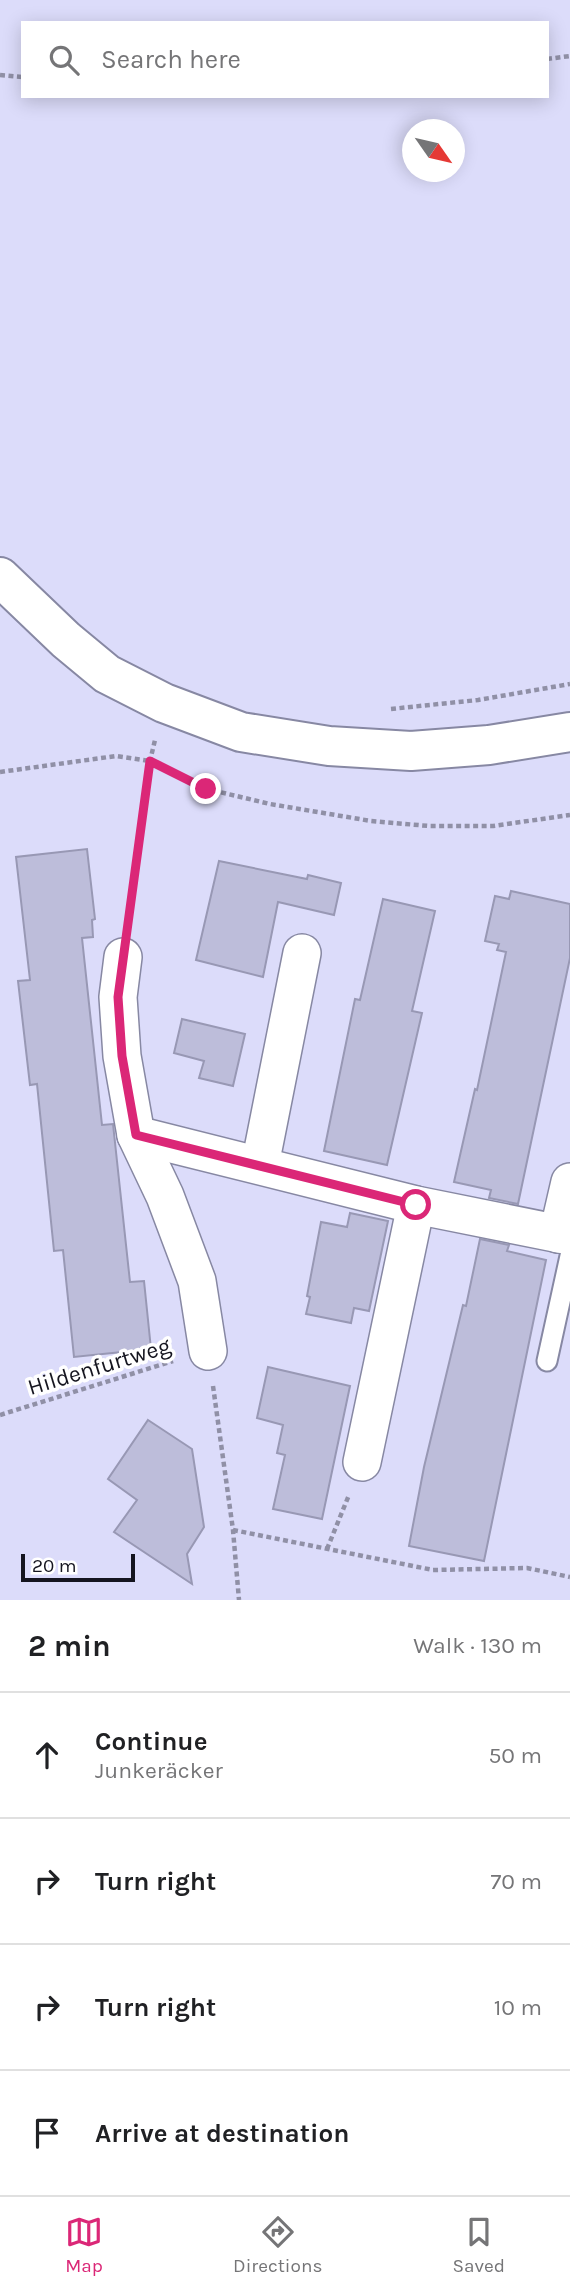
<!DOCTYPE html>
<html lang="en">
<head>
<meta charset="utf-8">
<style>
  :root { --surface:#fff; --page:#f6f6f6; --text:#202124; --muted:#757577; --line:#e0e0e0; --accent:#db2777 }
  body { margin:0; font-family:Karla,sans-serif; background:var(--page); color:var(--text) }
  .compass { position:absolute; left:402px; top:119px; width:63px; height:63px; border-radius:50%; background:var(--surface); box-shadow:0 4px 18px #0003; rotate:124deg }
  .scale { position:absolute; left:21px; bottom:18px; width:114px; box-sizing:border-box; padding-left:7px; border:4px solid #15151f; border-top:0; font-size:19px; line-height:24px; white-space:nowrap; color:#15151f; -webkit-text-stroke:5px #fff; paint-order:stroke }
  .stop { position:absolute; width:21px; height:21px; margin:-16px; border:5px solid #db2777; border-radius:50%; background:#fff }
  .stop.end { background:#db2777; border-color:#fff; box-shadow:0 2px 7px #0008 }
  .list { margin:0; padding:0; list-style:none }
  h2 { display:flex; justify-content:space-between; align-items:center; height:91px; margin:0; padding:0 28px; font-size:30px }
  h2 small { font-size:23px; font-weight:400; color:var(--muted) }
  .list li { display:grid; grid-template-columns:46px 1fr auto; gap:21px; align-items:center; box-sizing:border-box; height:126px; padding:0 28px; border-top:2px solid var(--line) }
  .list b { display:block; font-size:26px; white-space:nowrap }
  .list p { margin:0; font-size:23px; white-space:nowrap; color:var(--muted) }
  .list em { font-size:23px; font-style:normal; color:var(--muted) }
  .icon { flex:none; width:38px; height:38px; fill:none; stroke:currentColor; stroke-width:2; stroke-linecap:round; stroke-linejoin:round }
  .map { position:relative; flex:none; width:570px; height:1600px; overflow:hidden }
  .search { position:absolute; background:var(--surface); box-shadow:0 4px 18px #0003; left:21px; right:21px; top:21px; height:77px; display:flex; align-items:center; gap:18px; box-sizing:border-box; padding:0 24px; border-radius:0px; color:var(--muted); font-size:26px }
  .sheet { height:595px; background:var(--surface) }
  nav { display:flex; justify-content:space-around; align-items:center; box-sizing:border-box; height:98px; border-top:2px solid var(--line); background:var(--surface); font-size:19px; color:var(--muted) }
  nav a { display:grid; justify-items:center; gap:4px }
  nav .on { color:var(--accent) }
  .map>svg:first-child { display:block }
  .building { fill:#bdbdda; stroke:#9898b4; stroke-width:2 }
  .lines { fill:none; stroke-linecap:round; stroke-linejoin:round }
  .service-casing { stroke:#8788a3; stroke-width:23 }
  .minor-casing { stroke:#8788a3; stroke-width:40 }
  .secondary-casing { stroke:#8788a3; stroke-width:42 }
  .path { stroke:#9090a6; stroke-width:4.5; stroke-dasharray:5 3.5; stroke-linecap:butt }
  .service { stroke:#fff; stroke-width:19 }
  .minor { stroke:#fff; stroke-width:37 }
  .secondary { stroke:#fff; stroke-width:38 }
  .route { stroke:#db2777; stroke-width:9 }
  .labels { text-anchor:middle; stroke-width:7; stroke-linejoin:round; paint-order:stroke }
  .street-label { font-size:23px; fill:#15151f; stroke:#fff }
</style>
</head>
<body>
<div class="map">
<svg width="570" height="1600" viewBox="0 0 570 1600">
  <rect width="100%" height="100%" fill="#dcdcfa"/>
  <g class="building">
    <path d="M87,849L95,919L92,920L93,937L82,938L102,1125L113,1124L130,1282L144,1281L151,1349L74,1357L63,1250L54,1251L37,1084L30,1085L18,981L30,980L16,857Z"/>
    <path d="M219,861L307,879L308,875L341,883L334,915L278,902L263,977L196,960Z"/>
    <path d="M511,891L570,904V958L518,1204L489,1198L491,1190L454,1182L475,1089L477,1090L506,952L497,950L499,944L485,941L495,896L509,899Z"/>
    <path d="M383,899L435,911L412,1011L422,1013L387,1165L324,1151L355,999L360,1000Z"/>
    <path d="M182,1019L245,1034L233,1086L199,1078L204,1061L174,1053Z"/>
    <path d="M350,1213L388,1221L369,1311L354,1308L351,1323L306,1314L310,1297L307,1296L321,1222L347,1227Z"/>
    <path d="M480,1239L509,1245L507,1251L546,1260L484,1561L409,1546L424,1467L463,1305L466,1306Z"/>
    <path d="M268,1367L350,1386L322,1519L273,1509L285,1455L277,1453L283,1425L257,1418Z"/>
    <path d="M148,1420L192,1449L204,1527L187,1554L192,1584L114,1532L137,1500L108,1479Z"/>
  </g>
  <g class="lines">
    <defs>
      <path id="service" d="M547,1361L570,1256"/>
      <g id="minor">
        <path d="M123,957L118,997L122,1056L136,1135L165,1196L197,1281L208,1351"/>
        <path d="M136,1135L416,1205L570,1236"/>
        <path d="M260,1165L302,953"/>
        <path d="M558,1234L570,1182"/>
        <path d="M362,1462L416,1205"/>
      </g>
      <path id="secondary" d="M0,577L66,640L107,674L164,703L241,732L329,746L411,751L489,745L570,732"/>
    </defs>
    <use href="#service" class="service-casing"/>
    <use href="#minor" class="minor-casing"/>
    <use href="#secondary" class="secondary-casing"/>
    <g class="path">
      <path d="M547,59L570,56"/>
      <path d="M0,75L23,77"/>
      <path d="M391,709L478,700L570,684"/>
      <path d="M0,772L116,756L150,761L207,789L270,804L371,821L429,826H493L570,815"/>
      <path d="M127,922L150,761L155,740"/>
      <path d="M213,1386L233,1530L239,1600"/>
      <path d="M0,1415L173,1361"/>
      <path d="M233,1530L433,1570L527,1568L570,1577"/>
      <path d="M327,1549L349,1495"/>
    </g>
    <use href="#service" class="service"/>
    <use href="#minor" class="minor"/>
    <use href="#secondary" class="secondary"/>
  </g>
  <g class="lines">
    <path class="route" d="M206,789L150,761L118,997L122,1056L136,1135L416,1205"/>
  </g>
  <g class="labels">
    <g class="street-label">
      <text transform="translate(99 1366) rotate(-17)" y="8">Hildenfurtweg</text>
    </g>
  </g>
</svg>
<svg class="compass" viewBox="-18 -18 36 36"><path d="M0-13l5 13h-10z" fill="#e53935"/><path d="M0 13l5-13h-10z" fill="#757577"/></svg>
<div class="scale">20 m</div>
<div class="stop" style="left:416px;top:1205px"></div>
<div class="stop end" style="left:206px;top:789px"></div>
<div class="search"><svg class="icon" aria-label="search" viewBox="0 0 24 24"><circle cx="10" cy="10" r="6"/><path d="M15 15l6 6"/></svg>Search here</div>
</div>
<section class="sheet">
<h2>2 min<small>Walk · 130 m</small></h2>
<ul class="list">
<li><svg class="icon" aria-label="ahead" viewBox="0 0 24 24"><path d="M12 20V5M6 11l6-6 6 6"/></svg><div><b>Continue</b><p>Junkeräcker</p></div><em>50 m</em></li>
<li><svg class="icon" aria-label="right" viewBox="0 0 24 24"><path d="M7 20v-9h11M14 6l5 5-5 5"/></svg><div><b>Turn right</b></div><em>70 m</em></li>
<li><svg class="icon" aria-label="right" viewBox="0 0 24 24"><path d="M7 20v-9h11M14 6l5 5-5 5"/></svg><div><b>Turn right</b></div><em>10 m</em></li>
<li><svg class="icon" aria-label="arrive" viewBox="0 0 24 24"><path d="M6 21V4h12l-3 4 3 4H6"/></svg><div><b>Arrive at destination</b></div></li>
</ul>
</section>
<nav>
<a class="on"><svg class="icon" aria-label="map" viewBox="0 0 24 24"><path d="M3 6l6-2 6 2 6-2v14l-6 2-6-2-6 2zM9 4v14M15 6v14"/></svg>Map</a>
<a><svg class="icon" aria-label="directions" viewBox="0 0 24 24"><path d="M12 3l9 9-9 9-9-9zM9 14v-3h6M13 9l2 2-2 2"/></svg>Directions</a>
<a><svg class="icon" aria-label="saved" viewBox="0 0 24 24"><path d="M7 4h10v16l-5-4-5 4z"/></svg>Saved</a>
</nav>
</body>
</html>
